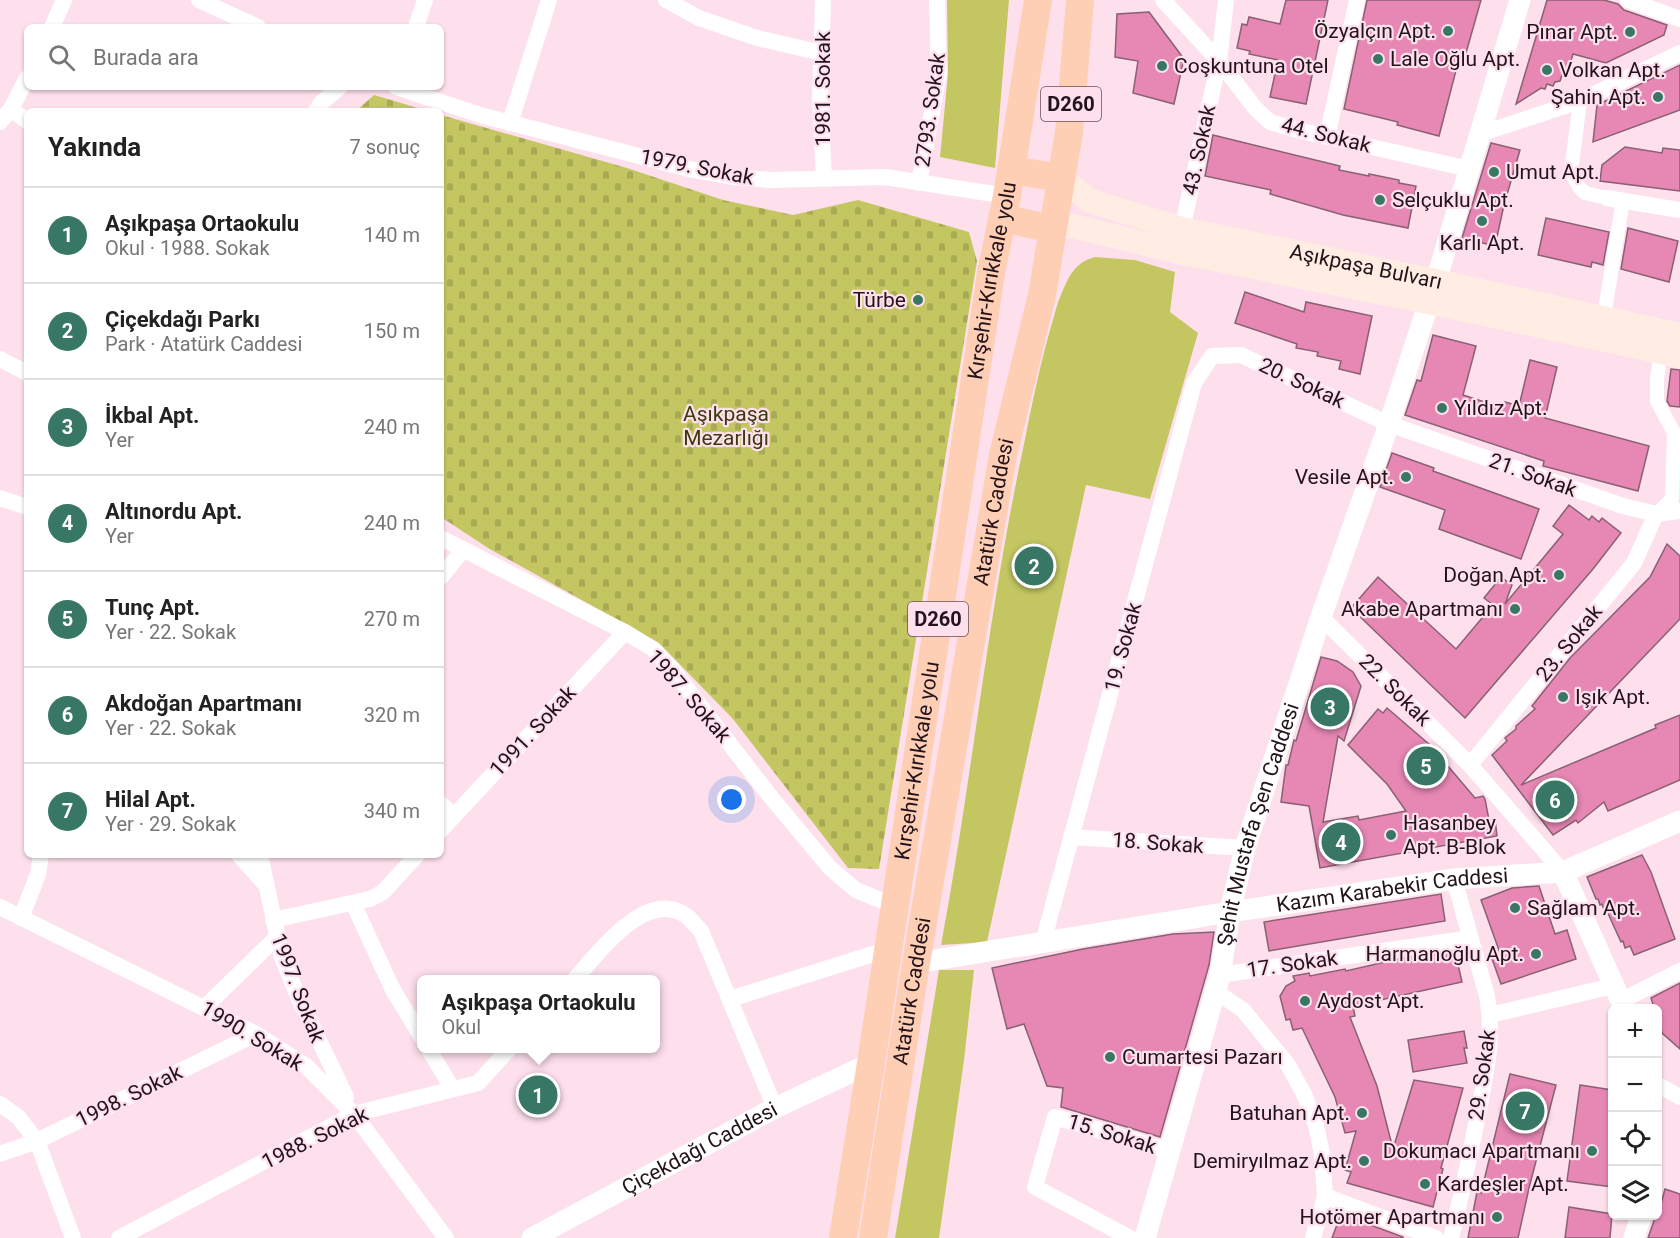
<!DOCTYPE html>
<html lang="tr">
<head>
<meta charset="utf-8">
<style>
  :root { --surface:#fff; --page:#f6f6f6; --text:#222; --muted:#767676; --line:#e0e0e0; --accent:#387763 }
  body { margin:0; font-family:Roboto,sans-serif; background:var(--page); color:var(--text) }
  .controls { position:absolute; right:18px; bottom:18px; display:grid; overflow:hidden; border-radius:9px; box-shadow:0 2px 4px #0004 }
  .controls button { width:54px; height:54px; display:grid; place-items:center; padding:0; border:0; border-bottom:2px solid var(--line); background:var(--surface); color:var(--text); font:30px sans-serif }
  .you { position:absolute; left:732px; top:800px; width:21px; height:21px; margin:-15px; border:4px solid #fff; border-radius:50%; background:#1a73e8; box-shadow:0 0 0 9px #1a73e833 }
  .badge { display:grid; place-items:center; width:39px; height:39px; border-radius:50%; background:var(--accent); color:#fff; font-size:20px; font-weight:700 }
  .pin { position:absolute; translate:-50% -50%; border:3px solid #fff; box-shadow:0 2px 6px #0006 }
  .popup { position:absolute; left:417px; top:975px; width:243px; height:78px; box-sizing:border-box; display:grid; place-content:center; border-radius:9px; background:var(--surface); filter:drop-shadow(0 2px 4px #0005); font-size:20px; white-space:nowrap; color:var(--muted) }
  .popup b { font-size:22px; color:var(--text) }
  .popup::after { content:''; position:absolute; left:50%; top:100%; margin-left:-12px; border:12px solid transparent; border-top-color:var(--surface) }
  .list { margin:0; padding:0; list-style:none }
  h2 { display:flex; justify-content:space-between; align-items:center; height:78px; margin:0; padding:0 24px; font-size:26px }
  h2 small { font-size:20px; font-weight:400; color:var(--muted) }
  .list li { display:grid; grid-template-columns:39px 1fr auto; gap:18px; align-items:center; box-sizing:border-box; height:96px; padding:0 24px; border-top:2px solid var(--line) }
  .list b { display:block; font-size:22px; white-space:nowrap }
  .list p { margin:0; font-size:20px; white-space:nowrap; color:var(--muted) }
  .list em { font-size:20px; font-style:normal; color:var(--muted) }
  .icon { flex:none; width:33px; height:33px; fill:none; stroke:currentColor; stroke-width:2; stroke-linecap:round; stroke-linejoin:round }
  .map { position:relative; flex:none; width:1680px; height:1238px; overflow:hidden }
  .search { position:absolute; background:var(--surface); box-shadow:0 2px 4px #0004; left:24px; top:24px; width:420px; height:66px; display:flex; align-items:center; gap:15px; box-sizing:border-box; padding:0 21px; border-radius:9px; color:var(--muted); font-size:22px }
  .panel { position:absolute; background:var(--surface); box-shadow:0 2px 4px #0004; left:24px; top:108px; width:420px; height:750px; border-radius:9px }
  .map>svg:first-child { display:block }
  .green { fill:#c4c761 }
  .cemetery { fill:url(#cemetery-stones) }
  .building { fill:#e687b4; stroke:#8a6073; stroke-width:1.5 }
  .lines { fill:none; stroke-linecap:round; stroke-linejoin:round }
  .pedestrian { stroke:#fff; stroke-width:14 }
  .minor { stroke:#fff; stroke-width:16 }
  .tertiary { stroke:#fff; stroke-width:21 }
  .secondary { stroke:#ffede3; stroke-width:24 }
  .trunk { stroke:#fecfb4; stroke-width:28 }
  .poi-dot { fill:#387763; stroke:#fee0ed; stroke-width:2 }
  .labels { text-anchor:middle; stroke-width:4.5; stroke-linejoin:round; paint-order:stroke }
  .shield { fill:#fee0ed; stroke:#65505a; stroke-width:1.5 }
  .shield-label { font-size:20px; font-weight:bold; fill:#23131b }
  .poi-label { font-size:21px; fill:#23131b; stroke:#fee0ed; text-anchor:end }
  .street-label { font-size:21px; fill:#23131b; stroke:#fee0ed }
  .park-label { font-size:21px; fill:#393b0f; stroke:#fee0ed }
</style>
</head>
<body>
<div class="map">
<svg width="1680" height="1238" viewBox="0 0 1680 1238">
  <defs>
    <pattern id="cemetery-stones" width="16" height="16" patternUnits="userSpaceOnUse" patternTransform="scale(1.5)"><rect width="16" height="16" fill="#c4c761"/><path d="M2 7V4a2 2 0 0 1 4 0v3zM10 15v-3a2 2 0 0 1 4 0v3z" fill="#a8aa54"/></pattern>
  </defs>
  <rect width="100%" height="100%" fill="#fee0ed"/>
  <g class="green">
    <path d="M947,0H1009L995,168L940,157L948,74Z"/>
    <path d="M1095,257L1135,260L1175,272L1170,312L1198,333L1150,499L1086,485L987,942L941,945C972,780 988,613 1023,449C1031,409 1039,369 1050,330C1054,318 1056,306 1061,295C1069,276 1074,263 1095,257Z"/>
    <path d="M939,970H974L964,1060L939,1238H895Z"/>
  </g>
  <g class="cemetery">
    <path d="M374,95L428,111H356Z"/>
    <path d="M441,115L627,168L723,200L793,215L858,200L969,232L977,261L879,869L848,868L733,719L659,643L488,548L441,517Z"/>
  </g>
  <g class="building">
    <path d="M1286,0H1328L1306,104L1270,97L1278,60L1249,54L1250,51L1237,48L1242,24L1247,25L1249,17L1280,24Z"/>
    <path d="M1367,0H1481L1466,53L1461,51L1439,136L1397,125L1398,122L1344,109Z"/>
    <path d="M1547,0H1604L1618,4L1624,10L1667,25L1664,35L1606,63L1573,54L1566,77L1562,75L1560,81L1555,82L1553,86L1547,84L1545,89L1541,88L1516,104Z"/>
    <path d="M1149,12L1184,59L1174,104L1133,93L1138,61L1115,57L1117,14Z"/>
    <path d="M1680,65V110L1593,142L1597,105Z"/>
    <path d="M1213,135L1340,166L1339,170L1369,176V174L1399,180V183L1416,186L1408,228L1343,215L1270,194L1271,190L1205,176Z"/>
    <path d="M1491,143L1520,150L1504,205L1495,246L1462,238Z"/>
    <path d="M1625,147L1662,153L1663,148L1680,150V191L1600,181L1602,165Z"/>
    <path d="M1546,218L1609,232L1603,265L1592,262L1591,267L1538,255Z"/>
    <path d="M1628,228L1678,241L1669,282L1621,269Z"/>
    <path d="M1245,292L1304,312L1306,302L1372,316L1360,374L1339,369L1341,361L1317,356L1318,352L1296,348L1297,344L1235,323Z"/>
    <path d="M1433,335L1476,346L1463,395L1503,408L1505,402L1519,406L1530,360L1557,367L1545,418L1649,446L1638,491L1543,466L1544,461L1405,415L1417,380L1421,381Z"/>
    <path d="M1671,369L1680,370V407L1670,406L1667,401Z"/>
    <path d="M1392,453L1434,468L1433,471L1539,509L1521,559L1439,529L1445,510L1380,487Z"/>
    <path d="M1569,505L1589,520L1592,516L1599,522L1602,518L1621,533L1593,569L1465,718L1351,608L1378,577L1456,649L1493,605L1484,598L1501,577L1512,585L1505,604L1563,534L1553,526Z"/>
    <path d="M1667,544L1680,556V619L1521,785L1656,728L1655,725L1680,715V780L1608,811L1604,802L1578,823L1576,820L1553,835L1492,755L1507,741L1505,738L1516,729V726L1535,709L1532,706L1570,658L1650,577Z"/>
    <path d="M1321,657L1337,661L1353,672L1361,686L1344,741L1338,736L1323,822L1358,816L1359,820L1406,811L1387,784L1348,745L1378,709L1383,713L1387,708L1430,745L1475,798L1483,796L1485,799L1489,820L1495,819L1497,836L1320,868L1309,806L1281,802L1286,765H1288L1294,740L1296,741Z"/>
    <path d="M1642,855L1651,872L1675,939L1634,955L1630,946L1625,948L1623,941L1621,942L1606,909L1604,910L1602,904L1600,905L1598,899H1596L1587,877Z"/>
    <path d="M1539,886L1555,934L1567,930L1576,959L1501,984L1491,956L1500,953L1481,900L1512,888Z"/>
    <path d="M1441,894L1445,921L1269,951L1264,922Z"/>
    <path d="M1214,932L1209,965L1160,1137L1061,1107L1063,1088L1047,1086L1024,1024L1007,1029L992,968L1083,949L1173,934Z"/>
    <path d="M1455,951L1462,982L1353,1006L1355,1016L1350,1017L1377,1086L1393,1149L1414,1080L1463,1088L1441,1168L1443,1169L1433,1207L1347,1183L1351,1172L1345,1170L1356,1131L1345,1133L1335,1097L1302,1028L1293,1030L1290,1019L1286,1020L1280,996L1286,986L1295,981L1293,976L1309,973L1310,976L1345,969L1346,971L1398,959Z"/>
    <path d="M1680,983V1049L1662,1033L1658,1018V1008H1654L1651,998Z"/>
    <path d="M1464,1031L1467,1048H1464L1467,1063L1413,1072L1408,1040Z"/>
    <path d="M1510,1074L1556,1085L1529,1188L1518,1238H1468L1477,1192L1481,1193Z"/>
    <path d="M1580,1085L1612,1090V1187L1567,1181Z"/>
    <path d="M1665,1189L1680,1194V1238H1648L1656,1215H1658Z"/>
    <path d="M1569,1207L1612,1214L1610,1238H1565Z"/>
    <path d="M1341,1214L1403,1237V1238H1332Z"/>
  </g>
  <g class="lines">
    <g class="pedestrian">
      <path d="M1580,101L1571,172L1579,187L1585,193L1607,198"/>
      <path d="M1604,316L1623,200"/>
      <path d="M1656,514L1672,499L1674,433L1657,401V378L1661,352"/>
    </g>
    <g class="minor">
      <path d="M199,0L258,27"/>
      <path d="M666,0L699,18L757,38L822,53"/>
      <path d="M823,0L820,101L824,178"/>
      <path d="M1163,0L1219,61L1255,108L1270,122L1297,130L1469,169"/>
      <path d="M1628,0L1680,19"/>
      <path d="M52,27L64,0"/>
      <path d="M416,27L425,0"/>
      <path d="M396,87L480,115L689,169L734,177L771,180L885,177L1007,196"/>
      <path d="M11,109L27,121"/>
      <path d="M316,111L322,102L340,87"/>
      <path d="M0,122L11,109L27,78"/>
      <path d="M510,123L549,0"/>
      <path d="M1480,134L1580,101L1680,53"/>
      <path d="M1327,137L1357,0"/>
      <path d="M919,183L939,74L937,0"/>
      <path d="M1607,198L1680,210"/>
      <path d="M1182,229L1219,61L1226,0"/>
      <path d="M0,359L27,373"/>
      <path d="M0,498L27,507"/>
      <path d="M441,538L625,632L653,649L671,668L770,796L830,868L856,890L895,906"/>
      <path d="M441,577L463,550"/>
      <path d="M1321,617L1470,765L1563,872"/>
      <path d="M1470,765L1634,563L1656,514"/>
      <path d="M441,804L454,816"/>
      <path d="M441,830L625,632"/>
      <path d="M1071,837L1245,848"/>
      <path d="M239,855L265,884"/>
      <path d="M260,855L282,957L297,994L346,1097"/>
      <path d="M353,903L393,990L421,1036"/>
      <path d="M0,907L256,1034L306,1066L354,1114L446,1238"/>
      <path d="M21,918L38,874L41,855"/>
      <path d="M273,920L370,899L383,892L417,855"/>
      <path d="M1043,942L1194,383L1212,356L1241,355L1389,424L1623,506L1656,514L1680,511"/>
      <path d="M1220,975L1471,938"/>
      <path d="M574,980C598,954 647,885 688,917C692,921 697,927 701,931L775,1108"/>
      <path d="M1215,991L1243,1010L1288,1065L1304,1094L1316,1125L1322,1154L1325,1196L1313,1238"/>
      <path d="M730,999L889,949"/>
      <path d="M1621,1001L1680,971"/>
      <path d="M205,1007L277,937"/>
      <path d="M1490,1015L1613,986"/>
      <path d="M428,1048L452,1088"/>
      <path d="M1658,1085L1680,1097"/>
      <path d="M0,1104L18,1117L37,1141L73,1238"/>
      <path d="M0,1154L37,1141L256,1034"/>
      <path d="M1325,1196L1436,1238"/>
      <path d="M119,1238L354,1114L478,1083L510,1048"/>
      <path d="M1130,1238L1035,1187L1055,1117L1169,1151"/>
      <path d="M1451,1238C1461,1199 1469,1159 1477,1120C1485,1075 1495,1042 1487,996L1454,879"/>
    </g>
    <g class="tertiary">
      <path d="M1563,872L1624,1008"/>
      <path id="s1" d="M916,963L1230,912L1454,879L1563,872L1680,821"/>
      <path id="s2" d="M532,1238L775,1108L871,1063"/>
      <path id="s3" d="M1145,1238L1220,975L1230,912L1245,848L1321,617L1389,424L1436,281L1520,0"/>
      <path d="M1634,1238L1641,1216"/>
    </g>
    <g class="secondary">
      <path id="s4" d="M1061,178L1090,201L1182,229L1436,281L1680,335"/>
      <path d="M1052,229L1072,226L1183,253L1428,302L1680,356"/>
    </g>
    <g class="trunk">
      <path d="M1011,170L1061,178"/>
      <path d="M1002,218L1052,229"/>
      <path id="s5" d="M843,1238L871,1063L991,273L1007,196L1038,0"/>
      <path id="s6" d="M873,1238L916,963L1003,455L1042,295L1069,132L1080,0"/>
    </g>
  </g>
  <g class="poi-dot">
    <circle cx="1448" cy="31" r="6"/>
    <circle cx="1630" cy="32" r="6"/>
    <circle cx="1378" cy="59" r="6"/>
    <circle cx="1162" cy="66" r="6"/>
    <circle cx="1547" cy="70" r="6"/>
    <circle cx="1658" cy="97" r="6"/>
    <circle cx="1494" cy="172" r="6"/>
    <circle cx="1380" cy="200" r="6"/>
    <circle cx="1482" cy="221" r="6"/>
    <circle cx="918" cy="300" r="6"/>
    <circle cx="1442" cy="408" r="6"/>
    <circle cx="1406" cy="477" r="6"/>
    <circle cx="1559" cy="575" r="6"/>
    <circle cx="1515" cy="609" r="6"/>
    <circle cx="1563" cy="697" r="6"/>
    <circle cx="1391" cy="835" r="6"/>
    <circle cx="1515" cy="908" r="6"/>
    <circle cx="1536" cy="954" r="6"/>
    <circle cx="1305" cy="1001" r="6"/>
    <circle cx="1110" cy="1057" r="6"/>
    <circle cx="1362" cy="1113" r="6"/>
    <circle cx="1592" cy="1151" r="6"/>
    <circle cx="1364" cy="1161" r="6"/>
    <circle cx="1425" cy="1184" r="6"/>
    <circle cx="1497" cy="1217" r="6"/>
  </g>
  <g class="labels">
    <g class="shield">
      <rect x="1041" y="87" width="60" height="34" rx="4.5"/>
      <rect x="908" y="602" width="60" height="34" rx="4.5"/>
    </g>
    <g class="shield-label">
      <text x="1071" y="111">D260</text>
      <text x="938" y="626">D260</text>
    </g>
    <g class="poi-label">
      <text x="1436" y="38">Özyalçın Apt.</text>
      <text x="1618" y="39">Pınar Apt.</text>
      <text x="1390" y="66" text-anchor="start">Lale Oğlu Apt.</text>
      <text x="1174" y="73" text-anchor="start">Coşkuntuna Otel</text>
      <text x="1559" y="77" text-anchor="start">Volkan Apt.</text>
      <text x="1646" y="104">Şahin Apt.</text>
      <text x="1506" y="179" text-anchor="start">Umut Apt.</text>
      <text x="1392" y="207" text-anchor="start">Selçuklu Apt.</text>
      <text x="1482" y="250" text-anchor="middle">Karlı Apt.</text>
      <text x="906" y="307">Türbe</text>
      <text x="1454" y="415" text-anchor="start">Yıldız Apt.</text>
      <text x="1394" y="484">Vesile Apt.</text>
      <text x="1547" y="582">Doğan Apt.</text>
      <text x="1503" y="616">Akabe Apartmanı</text>
      <text x="1575" y="704" text-anchor="start">Işık Apt.</text>
      <text x="1403" y="830" text-anchor="start">Hasanbey<tspan x="1403" dy="24">Apt. B-Blok</tspan></text>
      <text x="1527" y="915" text-anchor="start">Sağlam Apt.</text>
      <text x="1524" y="961">Harmanoğlu Apt.</text>
      <text x="1317" y="1008" text-anchor="start">Aydost Apt.</text>
      <text x="1122" y="1064" text-anchor="start">Cumartesi Pazarı</text>
      <text x="1350" y="1120">Batuhan Apt.</text>
      <text x="1580" y="1158">Dokumacı Apartmanı</text>
      <text x="1352" y="1168">Demiryılmaz Apt.</text>
      <text x="1437" y="1191" text-anchor="start">Kardeşler Apt.</text>
      <text x="1485" y="1224">Hotömer Apartmanı</text>
    </g>
    <g class="street-label">
      <text transform="translate(823 89) rotate(-90)" y="7">1981. Sokak</text>
      <text transform="translate(930 110) rotate(-82)" y="7">2793. Sokak</text>
      <text transform="translate(1326 135) rotate(14)" y="7">44. Sokak</text>
      <text transform="translate(1199 150) rotate(-78)" y="7">43. Sokak</text>
      <text transform="translate(697 167) rotate(11)" y="7">1979. Sokak</text>
      <text dy="7" stroke="none"><textPath href="#s4" startOffset="321">Aşıkpaşa Bulvarı</textPath></text>
      <text dy="7" stroke="none"><textPath href="#s5" startOffset="969">Kırşehir-Kırıkkale yolu</textPath></text>
      <text transform="translate(1302 383) rotate(25)" y="7">20. Sokak</text>
      <text transform="translate(1533 475) rotate(20)" y="7">21. Sokak</text>
      <text dy="7" stroke="none"><textPath href="#s6" startOffset="736">Atatürk Caddesi</textPath></text>
      <text transform="translate(1569 643) rotate(-51)" y="7">23. Sokak</text>
      <text transform="translate(1123 647) rotate(-75)" y="7">19. Sokak</text>
      <text transform="translate(1395 690) rotate(45)" y="7">22. Sokak</text>
      <text transform="translate(689 696) rotate(49)" y="7">1987. Sokak</text>
      <text transform="translate(533 731) rotate(-47)" y="7">1991. Sokak</text>
      <text dy="7" stroke="none"><textPath href="#s5" startOffset="483">Kırşehir-Kırıkkale yolu</textPath></text>
      <text dy="7" stroke="none"><textPath href="#s3" startOffset="429">Şehit Mustafa Şen Caddesi</textPath></text>
      <text transform="translate(1158 843) rotate(4)" y="7">18. Sokak</text>
      <text dy="7" stroke="none"><textPath href="#s1" startOffset="482">Kazım Karabekir Caddesi</textPath></text>
      <text transform="translate(1292 964) rotate(-8)" y="7">17. Sokak</text>
      <text transform="translate(298 988) rotate(69)" y="7">1997. Sokak</text>
      <text dy="7" stroke="none"><textPath href="#s6" startOffset="250">Atatürk Caddesi</textPath></text>
      <text transform="translate(252 1036) rotate(31)" y="7">1990. Sokak</text>
      <text transform="translate(1482 1075) rotate(-82)" y="7">29. Sokak</text>
      <text transform="translate(129 1096) rotate(-26)" y="7">1998. Sokak</text>
      <text transform="translate(1112 1134) rotate(17)" y="7">15. Sokak</text>
      <text transform="translate(315 1138) rotate(-26)" y="7">1988. Sokak</text>
      <text dy="7" stroke="none"><textPath href="#s2" startOffset="190">Çiçekdağı Caddesi</textPath></text>
    </g>
    <g class="park-label">
      <text x="726" y="421">Aşıkpaşa<tspan x="726" dy="24">Mezarlığı</tspan></text>
    </g>
  </g>
</svg>
<div class="controls">
<button>+</button>
<button>−</button>
<button><svg class="icon" aria-label="locate" viewBox="0 0 24 24"><circle cx="12" cy="12" r="6"/><path d="M12 2v4M12 18v4M2 12h4M18 12h4"/></svg></button>
<button><svg class="icon" aria-label="layers" viewBox="0 0 24 24"><path d="M12 4l9 5-9 5-9-5zM3 14l9 5 9-5"/></svg></button>
</div>
<div class="you"></div>
<div class="pin badge" style="left:538px;top:1095px">1</div>
<div class="popup"><b>Aşıkpaşa Ortaokulu</b>Okul</div>
<div class="pin badge" style="left:1034px;top:566px">2</div>
<div class="pin badge" style="left:1330px;top:707px">3</div>
<div class="pin badge" style="left:1341px;top:842px">4</div>
<div class="pin badge" style="left:1426px;top:766px">5</div>
<div class="pin badge" style="left:1555px;top:800px">6</div>
<div class="pin badge" style="left:1525px;top:1111px">7</div>
<div class="search"><svg class="icon" aria-label="search" viewBox="0 0 24 24"><circle cx="10" cy="10" r="6"/><path d="M15 15l6 6"/></svg>Burada ara</div>
<section class="panel">
<h2>Yakında<small>7 sonuç</small></h2>
<ul class="list">
<li><span class="badge">1</span><div><b>Aşıkpaşa Ortaokulu</b><p>Okul · 1988. Sokak</p></div><em>140 m</em></li>
<li><span class="badge">2</span><div><b>Çiçekdağı Parkı</b><p>Park · Atatürk Caddesi</p></div><em>150 m</em></li>
<li><span class="badge">3</span><div><b>İkbal Apt.</b><p>Yer</p></div><em>240 m</em></li>
<li><span class="badge">4</span><div><b>Altınordu Apt.</b><p>Yer</p></div><em>240 m</em></li>
<li><span class="badge">5</span><div><b>Tunç Apt.</b><p>Yer · 22. Sokak</p></div><em>270 m</em></li>
<li><span class="badge">6</span><div><b>Akdoğan Apartmanı</b><p>Yer · 22. Sokak</p></div><em>320 m</em></li>
<li><span class="badge">7</span><div><b>Hilal Apt.</b><p>Yer · 29. Sokak</p></div><em>340 m</em></li>
</ul>
</section>
</div>
</body>
</html>
